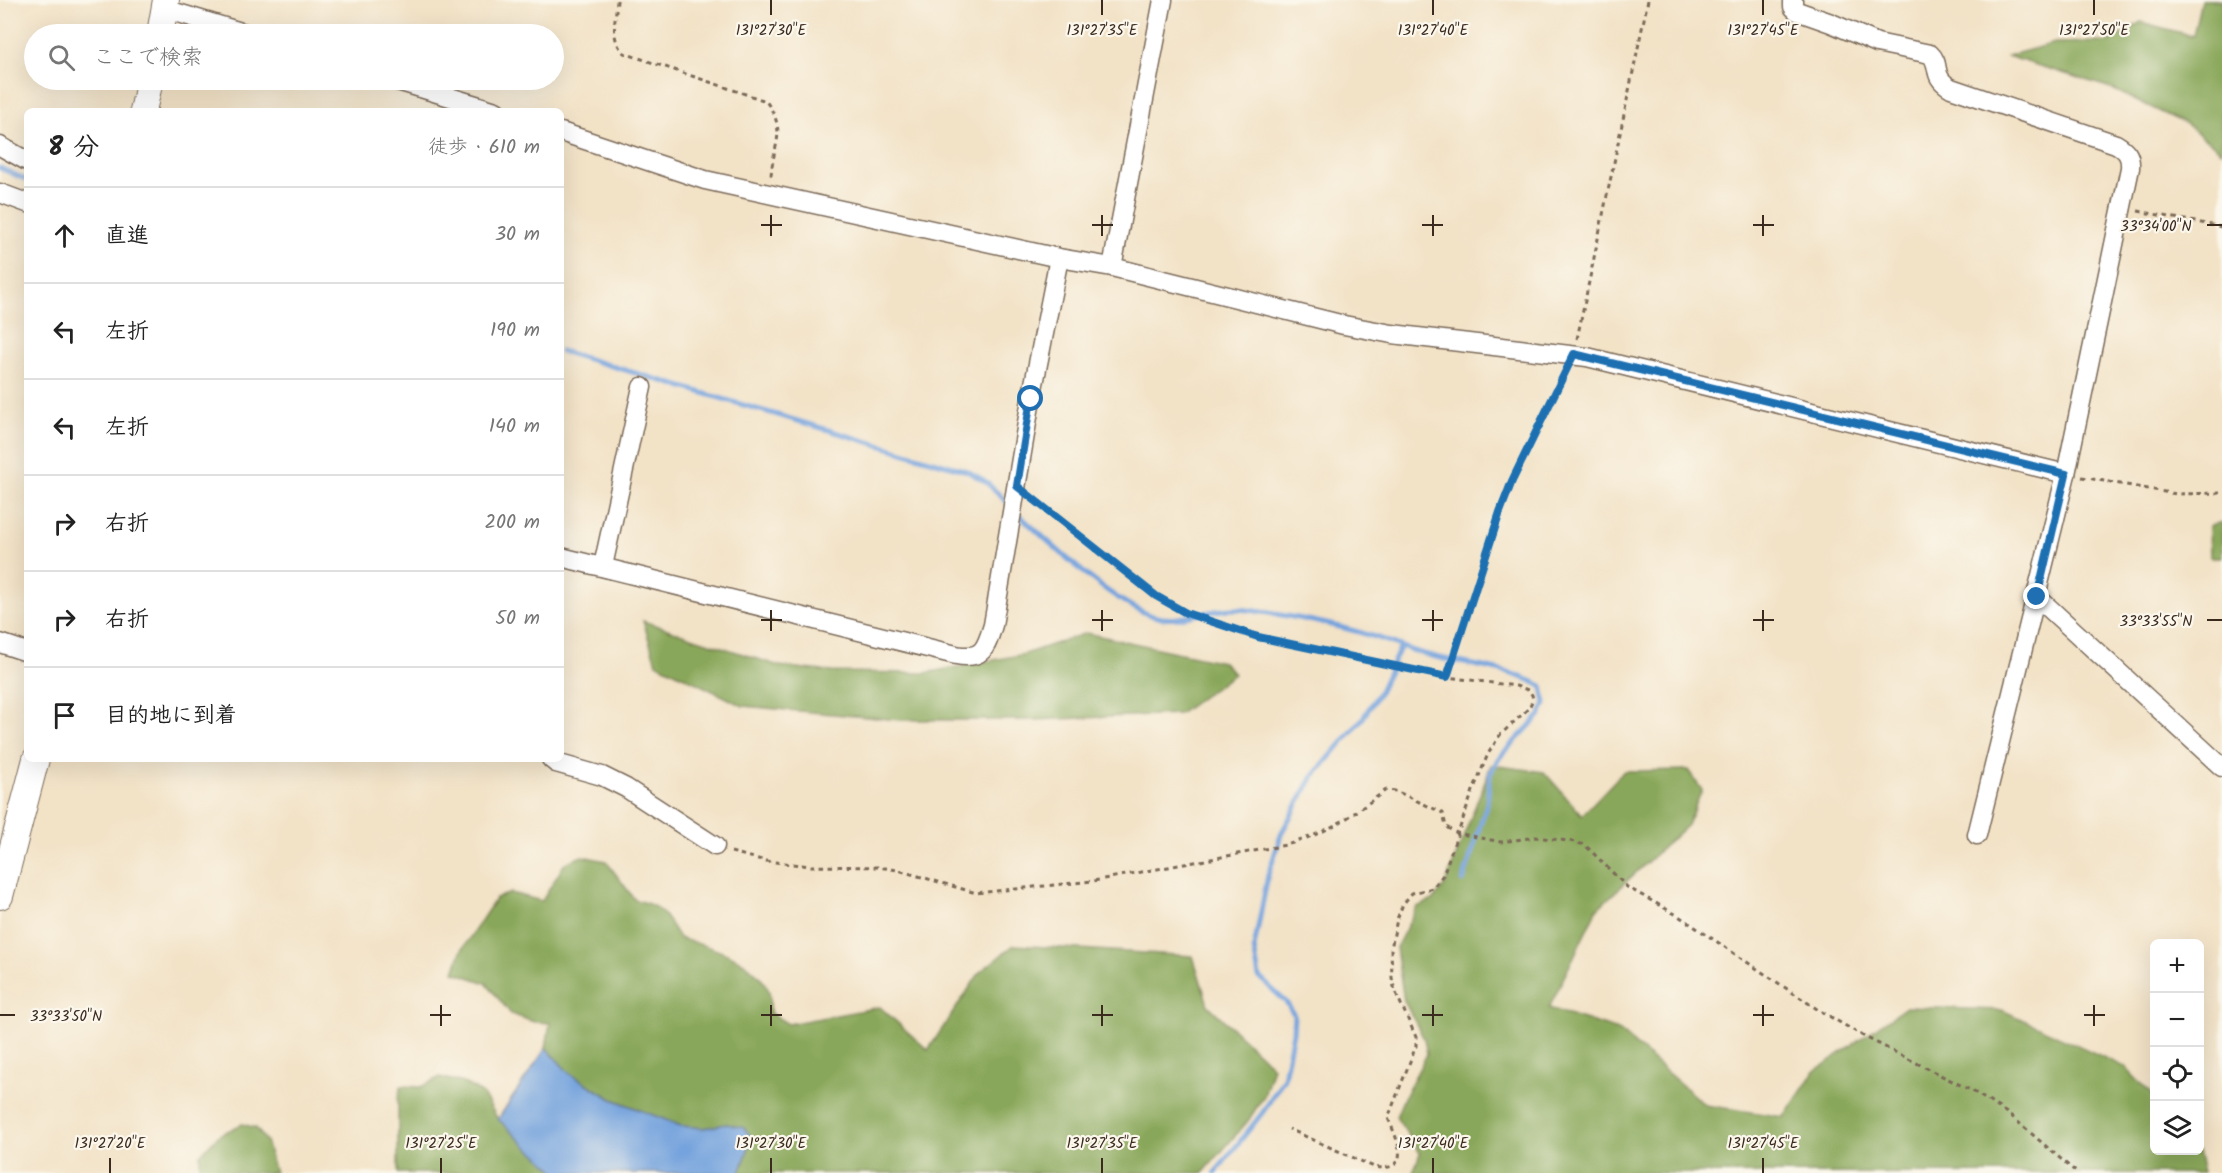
<!DOCTYPE html>
<html lang="ja">
<head>
<meta charset="utf-8">
<style>
  :root { --surface:#fff; --page:#f6f6f6; --text:#222; --muted:#767676; --line:#e0e0e0 }
  body { margin:0; font-family:Kalam,"Klee One",sans-serif; background:var(--page); color:var(--text) }
  .controls { position:absolute; right:18px; bottom:18px; display:grid; overflow:hidden; border-radius:9px; box-shadow:0 6px 24px #0002 }
  .controls button { width:54px; height:54px; display:grid; place-items:center; padding:0; border:0; border-bottom:2px solid var(--line); background:var(--surface); color:var(--text); font:30px sans-serif }
  .stop { position:absolute; width:18px; height:18px; margin:-14px; border:4px solid #1f6fb2; border-radius:50%; background:#fff }
  .stop.end { background:#1f6fb2; border-color:#fff; box-shadow:0 2px 6px #0008 }
  .list { margin:0; padding:0; list-style:none }
  h2 { display:flex; justify-content:space-between; align-items:center; height:78px; margin:0; padding:0 24px; font-size:26px }
  h2 small { font-size:20px; font-weight:400; color:var(--muted) }
  .list li { display:grid; grid-template-columns:39px 1fr auto; gap:18px; align-items:center; box-sizing:border-box; height:96px; padding:0 24px; border-top:2px solid var(--line) }
  .list b { display:block; font-size:22px; white-space:nowrap }
  .list em { font-size:20px; font-style:normal; color:var(--muted) }
  .icon { flex:none; width:33px; height:33px; fill:none; stroke:currentColor; stroke-width:2; stroke-linecap:round; stroke-linejoin:round }
  .map { position:relative; flex:none; width:2222px; height:1173px; overflow:hidden }
  .search { position:absolute; background:var(--surface); box-shadow:0 6px 24px #0002; left:24px; top:24px; width:540px; height:66px; display:flex; align-items:center; gap:15px; box-sizing:border-box; padding:0 21px; border-radius:33px; color:var(--muted); font-size:22px }
  .panel { position:absolute; background:var(--surface); box-shadow:0 6px 24px #0002; left:24px; top:108px; width:540px; height:654px; border-radius:9px }
  .map>svg:first-child { display:block }
  .forest { fill:#89a75a; stroke:#62683c; stroke-width:1.5 }
  .water { fill:#74a3dd; stroke:#58667e; stroke-width:1.5 }
  .lines { fill:none; stroke-linecap:round; stroke-linejoin:round }
  .stream { stroke:#74a3dd; stroke-width:5 }
  .street-casing { stroke:#7b6a59; stroke-width:21 }
  .secondary-casing { stroke:#7b6a59; stroke-width:28 }
  .path { stroke:#7b6a59; stroke-width:3; stroke-dasharray:4.5 4.5; stroke-linecap:butt }
  .street { stroke:#fff; stroke-width:18 }
  .secondary { stroke:#fff; stroke-width:26 }
  .route { stroke:#1f6fb2; stroke-width:8 }
  .ticks { fill:none; stroke:#3b2a1e; stroke-width:2 }
  .ticks-label { font-size:15px; text-anchor:middle; fill:#3b2a1e; stroke:#fbf7ec; stroke-width:4.5; stroke-linejoin:round; paint-order:stroke }
</style>
</head>
<body>
<div class="map">
<svg width="2222" height="1173" viewBox="0 0 2222 1173">
  <rect width="100%" height="100%" fill="#fbf7ec"/>
  <filter id="ink" filterUnits="userSpaceOnUse"><feTurbulence type="fractalNoise" baseFrequency=".0167" numOctaves="2"/><feDisplacementMap in="SourceGraphic" scale="12" xChannelSelector="R" yChannelSelector="G"/><feConvolveMatrix kernelMatrix="1 2 1 2 8 2 1 2 1" color-interpolation-filters="sRGB"/></filter>
  <filter id="wash" filterUnits="userSpaceOnUse"><feTurbulence type="fractalNoise" baseFrequency=".008" numOctaves="4" result="noise"/><feDisplacementMap in="SourceGraphic" scale="24" xChannelSelector="R" yChannelSelector="G"/><feGaussianBlur stdDeviation="1.35" result="paint"/><feColorMatrix in="noise" values="0 0 0 0 0 0 0 0 0 0 0 0 0 0 0 0 0 1.4 0 .05"/><feComposite in="paint" operator="in"/></filter>
  <g filter="url(#wash)">
    <rect width="100%" height="100%" fill="#f2e2c6"/>
    <g class="forest">
      <path d="M2201,0H2222V151L2184,123L2108,87L2007,56L2055,43L2108,42L2141,22L2193,36Z"/>
      <path d="M2222,522V557H2210L2209,526Z"/>
      <path d="M643,621L779,666L832,672L925,673L1025,654L1086,633L1223,662L1234,674L1179,714L1034,720H900L743,706L656,663Z"/>
      <path d="M1491,765L1544,772L1582,815L1624,771L1688,770L1702,790L1687,825L1597,909L1549,1008L1618,1030L1705,1105L1784,1117L1814,1072L1906,1007L2002,1010L2125,1067L2154,1097V1150L2198,1151L2203,1173H1413L1420,1153L1396,1117L1405,1095L1427,1054L1424,1039L1404,1001L1396,948L1417,907L1433,900L1445,885Z"/>
      <path d="M582,856L606,861L635,900C662,905 665,916 679,938C710,947 752,957 768,989C771,995 770,1006 770,1013L788,1024L880,1007L928,1050L980,972L1014,945L1193,956L1208,1005L1273,1067L1264,1096L1248,1121L1203,1173H740L752,1138L727,1124L704,1128L681,1126L612,1099L569,1073L546,1048L550,1023L534,1022L511,1014L486,983L454,972L461,951L496,898L511,893L542,901L565,863Z"/>
      <path d="M440,1077L464,1083L482,1093L498,1119L524,1144L556,1171L561,1173H398V1098L401,1086L421,1087Z"/>
      <path d="M242,1124L256,1128L266,1141L275,1173H200V1154L219,1135Z"/>
    </g>
    <path class="water" d="M546,1048L569,1073L612,1099L681,1126L704,1128L727,1124L744,1128L752,1138L740,1173H561L556,1171L524,1144L498,1119Z"/>
    <g class="lines">
      <g class="stream">
        <path d="M0,168L27,180"/>
        <path d="M561,351L967,471L985,481L1010,505"/>
        <path d="M1016,512C1051,544 1109,601 1153,616C1181,625 1209,607 1238,609C1278,613 1334,624 1372,636C1390,641 1406,649 1424,654C1463,665 1505,667 1542,686L1545,703L1540,715L1498,759L1490,774L1487,803L1463,881"/>
        <path d="M1215,1173L1263,1112L1284,1078L1293,1032L1294,1015L1286,1002L1259,977L1254,948L1268,875L1282,832L1312,778L1363,718L1380,691L1401,646"/>
      </g>
    </g>
  </g>
  <g filter="url(#ink)">
    <g class="lines">
      <defs>
        <g id="street">
          <path d="M1793,0V7L1797,11L1831,23L1877,43L1930,54C1942,65 1930,76 1951,88L2116,144C2126,150 2131,155 2130,168L2066,474L1977,835"/>
          <path d="M165,9L248,34"/>
          <path d="M394,80L496,111"/>
          <path d="M561,132L705,180L1059,258L1112,267L1344,325L1392,334L1587,357L2066,474"/>
          <path d="M0,146L27,161"/>
          <path d="M0,193L27,203"/>
          <path d="M1112,267L1163,0"/>
          <path d="M561,557L956,655C983,660 986,648 993,625L1031,399L1059,258"/>
          <path d="M603,566L642,387"/>
          <path d="M2037,597L2222,767"/>
          <path d="M0,643L27,652"/>
          <path d="M551,759L556,763L602,776L626,788L715,846"/>
        </g>
        <g id="secondary">
          <path d="M160,34L166,0"/>
          <path d="M143,111L150,80"/>
          <path d="M0,896L36,759"/>
        </g>
      </defs>
      <use href="#street" class="street-casing"/>
      <use href="#secondary" class="secondary-casing"/>
      <g class="path">
        <path d="M617,0C616,19 609,38 624,53L766,101C788,133 773,142 771,177"/>
        <path d="M2138,211L2222,227"/>
        <path d="M1577,339L1648,0"/>
        <path d="M2082,477L2176,494L2222,493"/>
        <path d="M1031,498L1156,596L1186,613L1258,637L1447,677L1516,686L1528,690L1532,695L1533,699L1529,708L1500,735L1488,754L1474,788L1443,875L1433,888L1412,893L1403,904L1397,919L1391,949L1392,978L1395,991L1416,1037V1046L1388,1118C1397,1139 1414,1173 1374,1167L1289,1129"/>
        <path d="M1447,677L1500,511L1512,481L1566,370"/>
        <path d="M731,852L766,861L811,866L878,867L898,870L976,893L1093,881L1286,845C1330,832 1350,817 1386,790L1396,791L1443,813L1446,827L1457,833L1501,842L1536,837L1576,842L1586,846L1627,887L1677,915L1817,1009L1863,1036L1974,1092L2010,1115L2077,1173"/>
      </g>
      <use href="#street" class="street"/>
      <use href="#secondary" class="secondary"/>
    </g>
  </g>
  <g class="lines" filter="url(#ink)">
    <path class="route" d="M1031,399L1017,486L1156,596L1186,613L1258,637L1447,677L1500,512L1512,481L1574,354L2066,474L2037,597"/>
  </g>
  <path class="ticks" d="M771,0V15M1102,0V15M1433,0V15M1763,0V15M2094,0V15M771,215V236M1102,215V236M1433,215V236M1763,215V236M761,225H782M1092,225H1113M1422,225H1443M1753,225H1774M2207,225H2222M771,610V631M1102,610V631M1433,610V631M1763,610V631M761,620H782M1092,620H1113M1422,620H1443M1753,620H1774M2207,620H2222M441,1005V1026M771,1005V1026M1102,1005V1026M1433,1005V1026M1763,1005V1026M2094,1005V1026M0,1015H15M430,1015H451M761,1015H782M1092,1015H1113M1422,1015H1443M1753,1015H1774M2084,1015H2105M110,1158V1173M441,1158V1173M771,1158V1173M1102,1158V1173M1433,1158V1173M1763,1158V1173"/>
  <g class="ticks-label">
    <text x="771" y="35">131°27'30"E</text>
    <text x="1102" y="35">131°27'35"E</text>
    <text x="1433" y="35">131°27'40"E</text>
    <text x="1763" y="35">131°27'45"E</text>
    <text x="2094" y="35">131°27'50"E</text>
    <text x="2156" y="231">33°34'00"N</text>
    <text x="2156" y="626">33°33'55"N</text>
    <text x="66" y="1021">33°33'50"N</text>
    <text x="110" y="1148">131°27'20"E</text>
    <text x="441" y="1148">131°27'25"E</text>
    <text x="771" y="1148">131°27'30"E</text>
    <text x="1102" y="1148">131°27'35"E</text>
    <text x="1433" y="1148">131°27'40"E</text>
    <text x="1763" y="1148">131°27'45"E</text>
  </g>
</svg>
<div class="controls">
<button>+</button>
<button>−</button>
<button><svg class="icon" aria-label="locate" viewBox="0 0 24 24"><circle cx="12" cy="12" r="6"/><path d="M12 2v4M12 18v4M2 12h4M18 12h4"/></svg></button>
<button><svg class="icon" aria-label="layers" viewBox="0 0 24 24"><path d="M12 4l9 5-9 5-9-5zM3 14l9 5 9-5"/></svg></button>
</div>
<div class="stop" style="left:1031px;top:399px"></div>
<div class="stop end" style="left:2037px;top:597px"></div>
<div class="search"><svg class="icon" aria-label="search" viewBox="0 0 24 24"><circle cx="10" cy="10" r="6"/><path d="M15 15l6 6"/></svg>ここで検索</div>
<section class="panel">
<h2>8 分<small>徒歩 · 610 m</small></h2>
<ul class="list">
<li><svg class="icon" aria-label="ahead" viewBox="0 0 24 24"><path d="M12 20V5M6 11l6-6 6 6"/></svg><div><b>直進</b></div><em>30 m</em></li>
<li><svg class="icon" aria-label="left" viewBox="0 0 24 24"><path d="M17 20v-9H6M10 6l-5 5 5 5"/></svg><div><b>左折</b></div><em>190 m</em></li>
<li><svg class="icon" aria-label="left" viewBox="0 0 24 24"><path d="M17 20v-9H6M10 6l-5 5 5 5"/></svg><div><b>左折</b></div><em>140 m</em></li>
<li><svg class="icon" aria-label="right" viewBox="0 0 24 24"><path d="M7 20v-9h11M14 6l5 5-5 5"/></svg><div><b>右折</b></div><em>200 m</em></li>
<li><svg class="icon" aria-label="right" viewBox="0 0 24 24"><path d="M7 20v-9h11M14 6l5 5-5 5"/></svg><div><b>右折</b></div><em>50 m</em></li>
<li><svg class="icon" aria-label="arrive" viewBox="0 0 24 24"><path d="M6 21V4h12l-3 4 3 4H6"/></svg><div><b>目的地に到着</b></div></li>
</ul>
</section>
</div>
</body>
</html>
